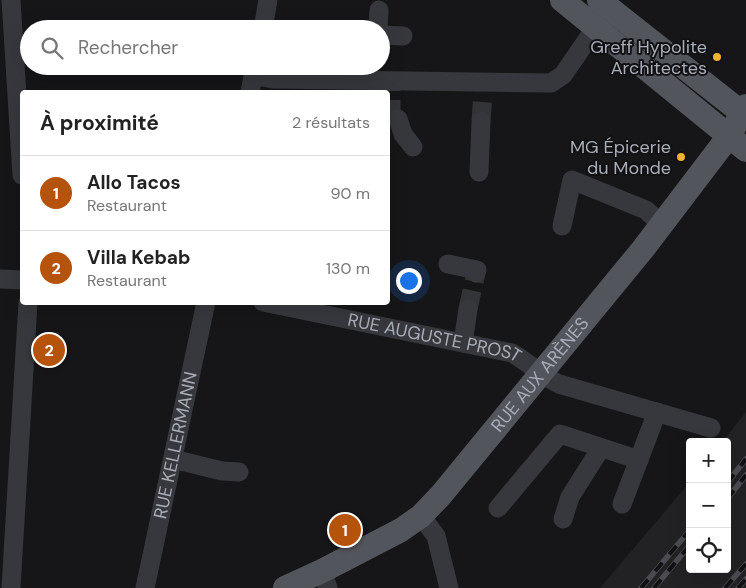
<!DOCTYPE html>
<html lang="fr">
<head>
<meta charset="utf-8">
<style>
  :root { --surface:#fff; --page:#f6f6f6; --text:#222; --muted:#767676; --line:#e0e0e0; --accent:#b45309 }
  body { margin:0; font-family:"DM Sans",sans-serif; background:var(--page); color:var(--text) }
  .controls { position:absolute; right:15px; bottom:15px; display:grid; overflow:hidden; border-radius:5px; box-shadow:0 5px 20px #0002 }
  .controls button { width:45px; height:45px; display:grid; place-items:center; padding:0; border:0; border-bottom:1px solid var(--line); background:var(--surface); color:var(--text); font:25px sans-serif }
  .you { position:absolute; left:408px; top:280px; width:18px; height:18px; margin:-12px; border:4px solid #fff; border-radius:50%; background:#1a73e8; box-shadow:0 0 0 8px #1a73e833 }
  .badge { display:grid; place-items:center; width:32px; height:32px; border-radius:50%; background:var(--accent); color:#fff; font-size:16px; font-weight:700 }
  .pin { position:absolute; translate:-50% -50%; border:2px solid #fff; box-shadow:0 1px 5px #0006 }
  .list { margin:0; padding:0; list-style:none }
  h2 { display:flex; justify-content:space-between; align-items:center; height:65px; margin:0; padding:0 20px; font-size:21px }
  h2 small { font-size:16px; font-weight:400; color:var(--muted) }
  .list li { display:grid; grid-template-columns:32px 1fr auto; gap:15px; align-items:center; box-sizing:border-box; height:75px; padding:0 20px; border-top:1px solid var(--line) }
  .list b { display:block; font-size:19px; white-space:nowrap }
  .list p { margin:0; font-size:16px; white-space:nowrap; color:var(--muted) }
  .list em { font-size:16px; font-style:normal; color:var(--muted) }
  .icon { flex:none; width:28px; height:28px; fill:none; stroke:currentColor; stroke-width:2; stroke-linecap:round; stroke-linejoin:round }
  .map { position:relative; flex:none; width:746px; height:588px; overflow:hidden }
  .search { position:absolute; background:var(--surface); box-shadow:0 5px 20px #0002; left:20px; top:20px; width:370px; height:55px; display:flex; align-items:center; gap:12px; box-sizing:border-box; padding:0 18px; border-radius:28px; color:var(--muted); font-size:19px }
  .panel { position:absolute; background:var(--surface); box-shadow:0 5px 20px #0002; left:20px; top:90px; width:370px; height:215px; border-radius:5px }
  .map>svg:first-child { display:block }
  .built { fill:#222225 }
  .lines { fill:none; stroke-linecap:round; stroke-linejoin:round }
  .minor-tunnel { stroke:#333438; stroke-width:19; stroke-dasharray:19 9; stroke-linecap:butt }
  .minor { stroke:#37383d; stroke-width:19 }
  .major { stroke:#53555c; stroke-width:24 }
  .rail-casing { stroke:#4a4c52; stroke-width:5.5 }
  .rail { stroke:#111113; stroke-width:4; stroke-dasharray:11; stroke-linecap:butt }
  .poi-dot { fill:#f2b134; stroke:#111113; stroke-width:2 }
  .labels { text-anchor:middle; stroke-width:4; stroke-linejoin:round; paint-order:stroke }
  .poi-label { font-size:18px; fill:#a8adb8; stroke:#111113; text-anchor:end }
  .street-label { font-size:18px; fill:#a8adb8; stroke:#111113 }
</style>
</head>
<body>
<div class="map">
<svg width="746" height="588" viewBox="0 0 746 588">
  <rect width="100%" height="100%" fill="#161618"/>
  <path class="built" d="M746,412V588H600L690,482V569H727V442H722Z"/>
  <g class="lines">
    <g class="minor-tunnel">
      <path d="M391,119V90"/>
      <path d="M481,121L483,93"/>
      <path d="M468,309L476,273"/>
    </g>
    <g class="minor">
      <path d="M11,0L22,175"/>
      <path d="M263,29L268,0"/>
      <path d="M378,29L379,10"/>
      <path d="M381,35L403,36"/>
      <path d="M253,75L273,79L551,83L563,75L596,27"/>
      <path d="M250,92L255,66"/>
      <path d="M398,119L403,134L413,147"/>
      <path d="M479,172L481,121"/>
      <path d="M562,226L572,180L646,210L661,224"/>
      <path d="M448,264L477,270L476,273"/>
      <path d="M0,279L22,280"/>
      <path id="s1" d="M263,302L512,353C528,362 542,376 559,384L711,428"/>
      <path d="M463,343L468,309"/>
      <path d="M173,459L222,471L239,472"/>
      <path d="M622,504L657,412"/>
      <path d="M498,508L560,434L639,460"/>
      <path d="M421,516L436,536L449,588"/>
      <path d="M563,519L570,497L601,448"/>
      <path d="M322,571L328,588"/>
      <path d="M11,588L28,302"/>
      <path id="s2" d="M145,588L206,302"/>
    </g>
    <g class="major">
      <path d="M562,0L746,150"/>
      <path d="M599,0L746,116"/>
      <path id="s3" d="M285,588L322,571L401,530L421,516L441,495L643,249L729,136L746,106"/>
    </g>
    <defs>
      <g id="rail">
        <path d="M727,483L746,459"/>
        <path d="M727,499L746,475"/>
        <path d="M641,588L690,530"/>
        <path d="M654,588L690,545"/>
        <path d="M725,588L746,564"/>
        <path d="M738,588L746,579"/>
      </g>
    </defs>
    <use href="#rail" class="rail-casing"/>
    <use href="#rail" class="rail"/>
  </g>
  <g class="poi-dot">
    <circle cx="717" cy="57" r="5"/>
    <circle cx="681" cy="157" r="5"/>
  </g>
  <g class="labels">
    <g class="poi-label">
      <text x="707" y="53">Greff Hypolite<tspan x="707" dy="21">Architectes</tspan></text>
      <text x="671" y="153">MG Épicerie<tspan x="671" dy="21">du Monde</tspan></text>
    </g>
    <g class="street-label">
      <text dy="6" stroke="none"><textPath href="#s1" startOffset="175">RUE AUGUSTE PROST</textPath></text>
      <text dy="6" stroke="none"><textPath href="#s3" startOffset="339">RUE AUX ARÈNES</textPath></text>
      <text dy="6" stroke="none"><textPath href="#s2" startOffset="146">RUE KELLERMANN</textPath></text>
    </g>
  </g>
</svg>
<div class="controls">
<button>+</button>
<button>−</button>
<button><svg class="icon" aria-label="locate" viewBox="0 0 24 24"><circle cx="12" cy="12" r="6"/><path d="M12 2v4M12 18v4M2 12h4M18 12h4"/></svg></button>
</div>
<div class="you"></div>
<div class="pin badge" style="left:345px;top:530px">1</div>
<div class="pin badge" style="left:49px;top:350px">2</div>
<div class="search"><svg class="icon" aria-label="search" viewBox="0 0 24 24"><circle cx="10" cy="10" r="6"/><path d="M15 15l6 6"/></svg>Rechercher</div>
<section class="panel">
<h2>À proximité<small>2 résultats</small></h2>
<ul class="list">
<li><span class="badge">1</span><div><b>Allo Tacos</b><p>Restaurant</p></div><em>90 m</em></li>
<li><span class="badge">2</span><div><b>Villa Kebab</b><p>Restaurant</p></div><em>130 m</em></li>
</ul>
</section>
</div>
</body>
</html>
